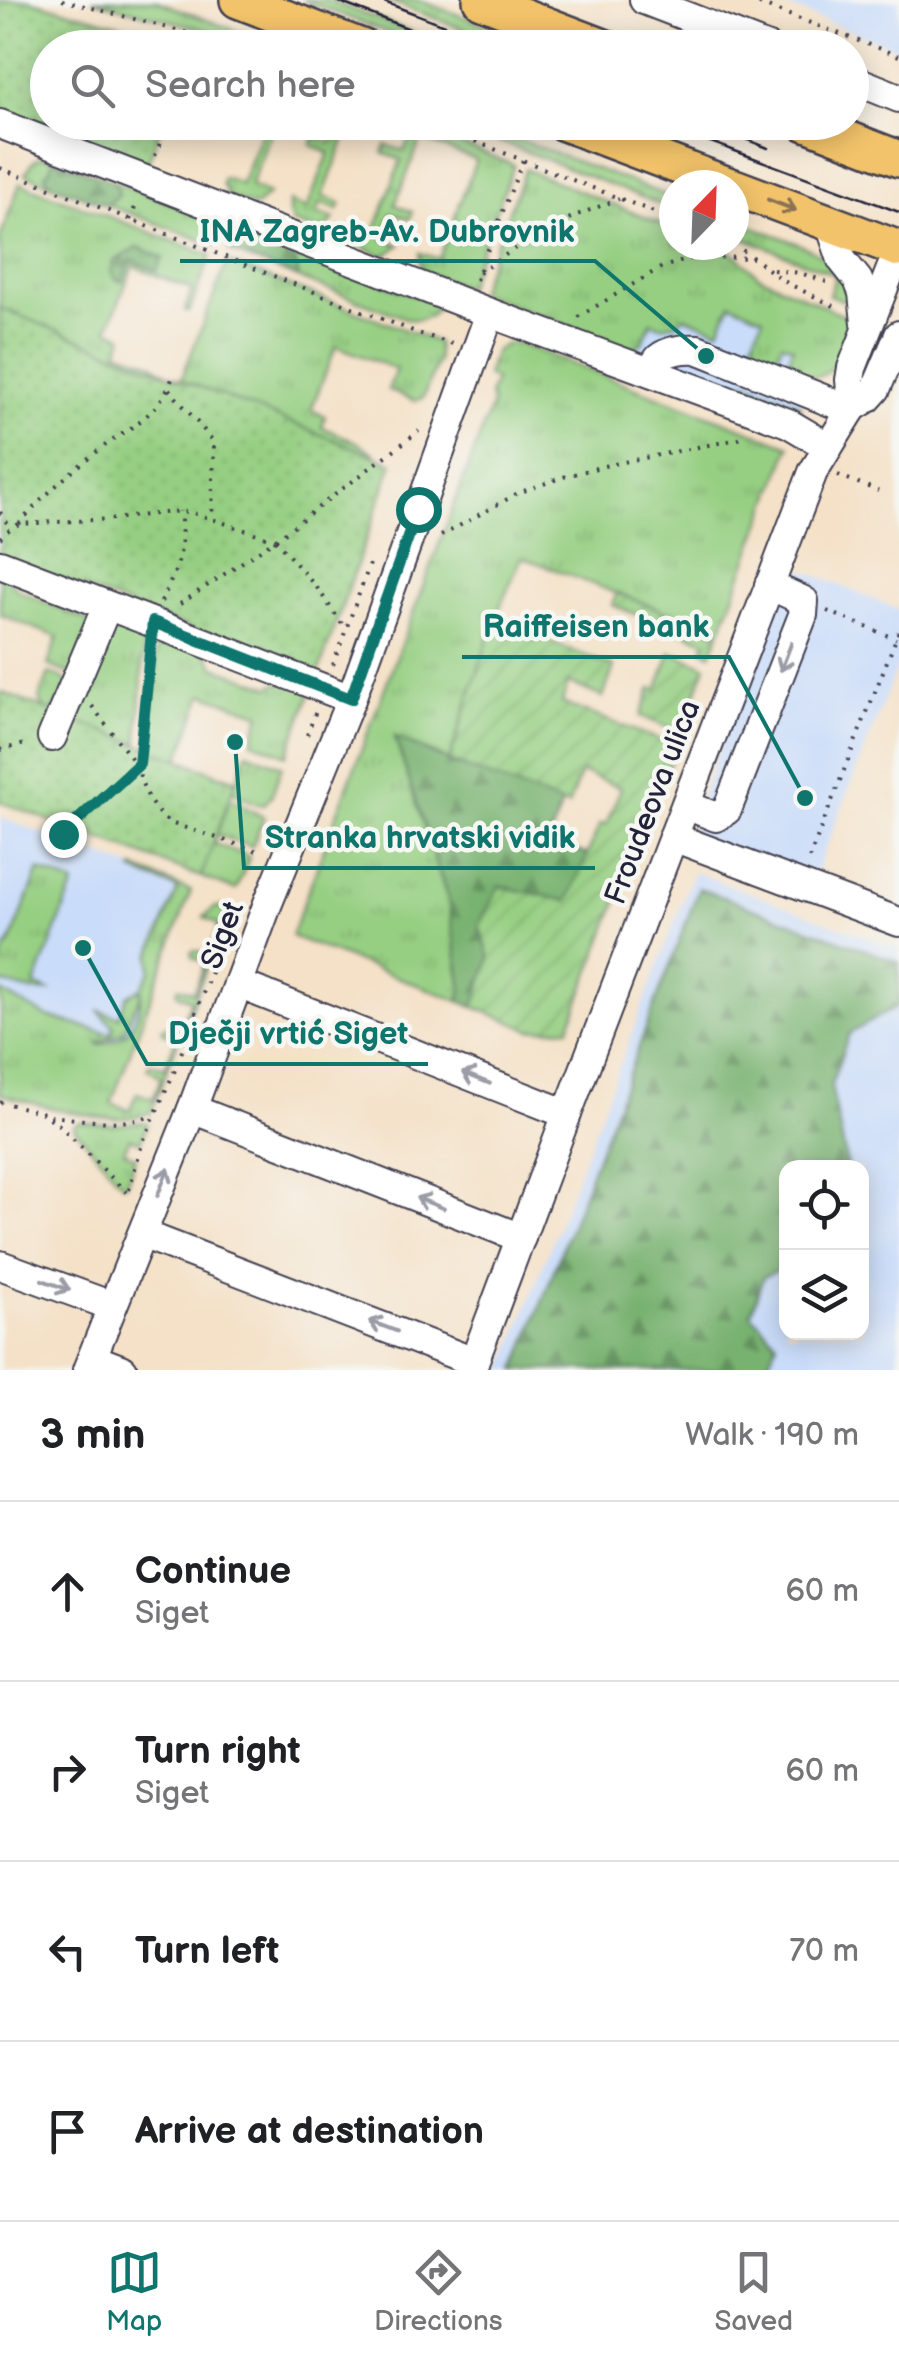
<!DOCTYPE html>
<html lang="en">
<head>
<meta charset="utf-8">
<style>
  :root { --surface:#fff; --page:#f6f6f6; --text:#202124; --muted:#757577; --line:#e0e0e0; --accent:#0f766e }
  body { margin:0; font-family:"Balsamiq Sans",sans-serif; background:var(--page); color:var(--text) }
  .controls { position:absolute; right:30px; bottom:30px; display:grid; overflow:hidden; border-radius:20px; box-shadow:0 5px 25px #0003 }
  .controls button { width:90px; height:90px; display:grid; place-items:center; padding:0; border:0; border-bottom:2px solid var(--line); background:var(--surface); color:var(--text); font:50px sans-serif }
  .compass { position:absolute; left:659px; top:170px; width:90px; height:90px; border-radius:50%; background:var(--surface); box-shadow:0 5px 25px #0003; rotate:23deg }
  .stop { position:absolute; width:30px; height:30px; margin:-22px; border:8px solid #0f766e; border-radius:50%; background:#fff }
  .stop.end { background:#0f766e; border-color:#fff; box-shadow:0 2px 10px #0008 }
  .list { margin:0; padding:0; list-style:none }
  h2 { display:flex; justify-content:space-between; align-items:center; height:130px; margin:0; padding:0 40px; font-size:42px }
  h2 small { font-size:32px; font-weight:400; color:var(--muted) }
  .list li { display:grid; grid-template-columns:65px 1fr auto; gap:30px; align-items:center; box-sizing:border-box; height:180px; padding:0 40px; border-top:2px solid var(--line) }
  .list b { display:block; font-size:38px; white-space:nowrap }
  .list p { margin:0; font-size:32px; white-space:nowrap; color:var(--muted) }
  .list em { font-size:32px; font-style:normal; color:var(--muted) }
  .icon { flex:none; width:55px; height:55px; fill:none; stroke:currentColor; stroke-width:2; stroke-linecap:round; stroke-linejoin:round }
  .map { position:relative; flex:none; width:899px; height:1370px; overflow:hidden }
  .search { position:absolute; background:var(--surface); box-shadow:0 5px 25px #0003; left:30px; right:30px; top:30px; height:110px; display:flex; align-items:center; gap:25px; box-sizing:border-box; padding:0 35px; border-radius:55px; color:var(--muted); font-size:38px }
  .sheet { height:850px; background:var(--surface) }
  nav { display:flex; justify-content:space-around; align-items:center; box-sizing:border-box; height:140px; border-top:2px solid var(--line); background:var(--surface); font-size:28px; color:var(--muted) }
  nav a { display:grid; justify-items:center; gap:5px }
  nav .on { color:var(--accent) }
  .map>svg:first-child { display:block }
  .built { fill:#c9dcf9; fill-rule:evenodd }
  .grass { fill:url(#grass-tufts); stroke:#5c785e; stroke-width:2.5 }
  .forest { fill:url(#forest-firs); stroke:#4d6a56; stroke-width:2.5 }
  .park { fill:url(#park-dots); stroke:#5c785e; stroke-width:2.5 }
  .garden { fill:url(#garden-furrows); stroke:#5c785e; stroke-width:2.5 }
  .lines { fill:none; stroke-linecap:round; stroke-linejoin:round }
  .minor-casing { stroke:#423f50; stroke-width:32 }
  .major-casing { stroke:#423f50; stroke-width:40 }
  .path { stroke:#423f50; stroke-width:4; stroke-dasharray:2.5 8; stroke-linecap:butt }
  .minor { stroke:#fff; stroke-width:28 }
  .major { stroke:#f2c36a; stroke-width:35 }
  .tram { stroke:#22223b; stroke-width:2.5 }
  .oneway { stroke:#8a7252 }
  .oneway2 { stroke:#9c9ca7 }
  .route { stroke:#0f766e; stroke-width:12 }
  .labels { text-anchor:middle; stroke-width:9; stroke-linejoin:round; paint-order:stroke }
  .street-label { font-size:30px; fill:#22223b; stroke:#f6f6f2 }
  .leader { fill:none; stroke:#0f766e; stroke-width:4 }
  .callout-dot { fill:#0f766e; stroke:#f6f6f2; stroke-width:4 }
  .callout-label { font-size:32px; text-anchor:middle; font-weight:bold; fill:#0f766e; stroke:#f6f6f2; stroke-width:9; stroke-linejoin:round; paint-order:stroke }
</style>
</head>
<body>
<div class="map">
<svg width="899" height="1370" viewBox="0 0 899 1370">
  <defs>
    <pattern id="grass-tufts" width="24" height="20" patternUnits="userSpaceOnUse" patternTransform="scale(2.5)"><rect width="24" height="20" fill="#96cf82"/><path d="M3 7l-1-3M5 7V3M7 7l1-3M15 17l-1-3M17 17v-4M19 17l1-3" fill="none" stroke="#81b171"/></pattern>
    <pattern id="forest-firs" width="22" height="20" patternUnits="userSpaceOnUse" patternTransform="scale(2.5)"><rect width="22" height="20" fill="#78b270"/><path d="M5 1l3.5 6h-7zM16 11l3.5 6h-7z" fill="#62905d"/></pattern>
    <pattern id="park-dots" width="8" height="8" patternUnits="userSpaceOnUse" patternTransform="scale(2.5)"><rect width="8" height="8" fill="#96cf82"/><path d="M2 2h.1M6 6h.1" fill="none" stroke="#81b171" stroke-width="1.8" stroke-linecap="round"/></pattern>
    <pattern id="garden-furrows" width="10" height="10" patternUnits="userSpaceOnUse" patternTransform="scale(2.5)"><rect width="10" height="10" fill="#96cf82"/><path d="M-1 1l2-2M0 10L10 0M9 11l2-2" fill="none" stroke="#81b171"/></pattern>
  </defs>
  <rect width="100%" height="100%" fill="#f6f6f2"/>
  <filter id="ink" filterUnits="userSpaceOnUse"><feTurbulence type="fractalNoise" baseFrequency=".01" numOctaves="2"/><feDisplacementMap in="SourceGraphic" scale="20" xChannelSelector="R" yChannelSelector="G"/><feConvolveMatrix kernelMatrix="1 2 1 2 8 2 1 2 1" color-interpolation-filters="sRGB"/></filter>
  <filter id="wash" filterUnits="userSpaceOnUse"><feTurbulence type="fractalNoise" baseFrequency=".0048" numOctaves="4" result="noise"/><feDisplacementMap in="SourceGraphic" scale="40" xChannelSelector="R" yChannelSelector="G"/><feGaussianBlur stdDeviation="2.25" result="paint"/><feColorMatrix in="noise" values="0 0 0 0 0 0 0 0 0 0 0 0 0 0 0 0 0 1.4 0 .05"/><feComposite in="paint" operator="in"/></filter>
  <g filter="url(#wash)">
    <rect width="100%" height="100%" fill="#f4e1c7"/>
    <g class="built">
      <path d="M770,0H899V49Z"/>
      <path d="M730,303L763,317L751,348L761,353L773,367L782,343L794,347L802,378L812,379L799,411L795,413L697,377L657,360L637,347L643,342L651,322L661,326L679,323L683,315Z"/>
      <path d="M788,564L899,610V662L813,880L699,836L692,829V821Z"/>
      <path d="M0,817L188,889L103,1114L0,1075Z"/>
      <path d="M694,872L899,949V1370H503ZM786,1168H862V1332H786Z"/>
    </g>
    <g class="grass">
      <path d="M92,0H155L278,47H256L210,31Z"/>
      <path d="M302,0H327L452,47H426Z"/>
      <path d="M386,0H418L546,47H511Z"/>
      <path d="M265,123H275L250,186L269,194L255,207L229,197L222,184L223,178L241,184Z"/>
      <path d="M340,123H351L323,196L341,203L338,210L321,203L317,213L334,219C323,237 310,229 293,223L289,214V202L307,209L329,153L311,145L314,137L332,143Z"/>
      <path d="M378,123H408L514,165L466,288L424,272L420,262V253L439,259L476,160L421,139L395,205L413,212L410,219L392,213L382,237L400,245L385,256C369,250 352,247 354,227L374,234L401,160L383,153L386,145L404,151L411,135Z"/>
      <path d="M453,123H475L674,198V210Z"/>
      <path d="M40,157H47L55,159L46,178L50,184L25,174L33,162Z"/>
      <path d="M525,169L674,229V245H715L725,249L736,255L759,276L854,320C838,359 834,392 784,371L793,347L782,343L773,367L758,361L761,353L750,349L763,317L731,303L719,330L683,316L679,323L661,326L651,322L643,342L637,347H624L478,292Z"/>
      <path d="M113,181L213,219L219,232L215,245L107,205L119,195Z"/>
      <path d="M20,183L211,255L189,312L185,310L192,289L133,266L108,329L123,336L118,351L150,362L169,375L0,501V238Z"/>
      <path d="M734,220C762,231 817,246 836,268C846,278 849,290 852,304L829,295L836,275L734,234Z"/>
      <path d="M292,249L441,305C430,316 424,322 408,319L298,278C299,268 293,259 292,249Z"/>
      <path d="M227,262L437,342L438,360L423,398L415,401L388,390L396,369L336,346L311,410L325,416L322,427L355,441L374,453L373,457L179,385Z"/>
      <path d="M508,343H517L790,446L720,633L522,557L495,618L449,761L395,738L448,900L462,990L459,1001L291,936L492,404L490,394L495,380L486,376L495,351Z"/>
      <path d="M743,381L801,405L799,411L795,413L738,392Z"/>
      <path d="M0,572L18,590L90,622L73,675L48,665L58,637L0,615Z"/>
      <path d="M115,614L145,625L138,741C126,778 94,802 64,824L0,800V709C23,718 39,734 61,744L110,616Z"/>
      <path d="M163,638L206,651L215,667L270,687L285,679L312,690L287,755L252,741L261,714L203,694L179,759L194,765L188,779L218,792L264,817L252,847L173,820L147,755L157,648Z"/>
      <path d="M49,674L59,676L70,683L46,722L44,707L39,699Z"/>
      <path d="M247,752L282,766L271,797L263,805L255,803L218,783L222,775L237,780Z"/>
      <path d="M168,827L248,856L249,858L237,888L235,890L78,829Z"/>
      <path d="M134,868L191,891L111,1103L129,1110L137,1093L153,1099L161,1077L147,1068L151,1063L165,1068L176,1038L164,1033L162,1029L165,1026L179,1030L191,1000L178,994L177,990L179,987L194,992L205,962L192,957L191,952L195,950L208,955L219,925L204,917L216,907L229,908L151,1112C116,1130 37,1104 0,1094L1,992L48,1017L111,1034L114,1026L98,1010L119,1017L127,996L139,989L141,995L123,1032L98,1043L100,1045C107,1042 117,1040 124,1035C135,1026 143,1001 141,988L151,970V955L178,889L133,871Z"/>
      <path d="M39,870L74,884L35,985L49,991C32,993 16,987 0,982V962L7,946H9Z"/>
      <path d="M79,1122L113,1125L144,1122L148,1124L140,1142L130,1138L124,1151L136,1157L126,1184H122L75,1129L73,1126Z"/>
    </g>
    <g class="forest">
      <path d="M55,159L113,181L118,190L119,195L107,205L50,184L45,174L49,171Z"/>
      <path d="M244,235L256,236L292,249C293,259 299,268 298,278L229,251L237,239Z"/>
      <path d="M138,247L163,258L157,271L131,260L122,282L114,278L111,271L114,261Z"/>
      <path d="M395,737L449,761L562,804L549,840L588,855L568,901L479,925L490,957L474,1007L459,1001L462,990L448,900Z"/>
      <path d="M699,888L899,962V1005L849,1034L831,1085L847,1165L846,1168H786V1267L763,1277L751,1314L777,1342L765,1370H516Z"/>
    </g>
    <g class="park">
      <path d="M0,0H29L192,44L190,48H48V122L163,123L146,167L0,112Z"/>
      <path d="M0,308L393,463L317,677L0,557Z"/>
      <path d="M0,692L236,781L201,877L0,802Z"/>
    </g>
    <g class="garden">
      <path d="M617,593L720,633L711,654L703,650L706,641L612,605Z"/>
      <path d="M495,618L523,634L548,641L614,667L603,697L568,683L562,703L676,746L569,1028L531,1030L474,1007L490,957L479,925L499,886L568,901L600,824L606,825L621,788L581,772L568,806L449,761Z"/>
      <path d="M671,652L706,666L681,733L641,716L651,688L657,690Z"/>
    </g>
  </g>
  <g filter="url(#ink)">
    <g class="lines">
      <defs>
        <g id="minor">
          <path d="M644,0L768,48"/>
          <path d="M852,79L899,98"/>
          <path d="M0,124L490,313L788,423L827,446"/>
          <path d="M830,224L842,260L858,280L863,293L866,323"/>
          <path d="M651,372C654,367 655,362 659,358C668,350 686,348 697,349L851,410"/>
          <path d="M853,407L850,380L852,368L899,249"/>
          <path d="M0,564L351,699"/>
          <path d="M52,737L107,606"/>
          <path d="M686,805L716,817L727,810L803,615L804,601L769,585"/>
          <path d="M673,837L899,922"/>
          <path d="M238,984L567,1114"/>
          <path d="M192,1109L521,1238"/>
          <path d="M142,1234L474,1362"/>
          <path d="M0,1265L112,1306"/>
          <path d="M92,1358L123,1370"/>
          <path d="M87,1370L192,1109L268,903L351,699L490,313"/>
          <path d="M471,1370L567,1114L813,472L853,407L868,398L876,389L899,335"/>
        </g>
        <g id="major">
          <path d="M238,0L364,48"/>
          <path d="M481,0L606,48"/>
          <path d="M562,122L728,185"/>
          <path d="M804,122L899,159"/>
          <path d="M734,187L899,249"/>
        </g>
      </defs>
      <use href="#minor" class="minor-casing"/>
      <use href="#major" class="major-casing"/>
      <g class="path">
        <path d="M62,0L199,36L232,48"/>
        <path d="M749,0L899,56"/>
        <path d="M195,48L199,36"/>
        <path d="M426,122L674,220"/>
        <path d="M155,156L168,122"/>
        <path d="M0,168L418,333L453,344"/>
        <path d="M130,220L137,202"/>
        <path d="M734,244L787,283L840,309"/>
        <path d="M773,270L800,273L827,282"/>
        <path d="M479,273L536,234L577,215L619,199"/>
        <path d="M476,280L523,160"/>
        <path d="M578,317L662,267L697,257L753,258"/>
        <path d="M169,389L214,442L212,518"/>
        <path d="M838,475L878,491"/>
        <path d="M0,512L11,529"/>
        <path d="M19,524C41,498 68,474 95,453C127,428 159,417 173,376"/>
        <path d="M441,536L518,493L563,477L604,466L748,437"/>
        <path d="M0,538L7,531L19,524L113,519L180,511L197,514L275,540"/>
        <path d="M275,540L318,589L346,630"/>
        <path d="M161,602C179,564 185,553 180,511"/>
        <path d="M180,604L275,540L419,431"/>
        <path d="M827,611L896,639"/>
        <path d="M151,649L139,760L140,779L151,803L160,815L170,823L261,852"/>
        <path d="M333,665L371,561"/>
        <path d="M92,706L137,766"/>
        <path d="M307,735L316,711"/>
        <path d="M0,750L29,743"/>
        <path d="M63,834L137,766"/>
        <path d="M809,859L899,631"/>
        <path d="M0,1102L41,1112L58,1124L128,1194"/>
        <path d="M50,1116C82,1119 123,1128 154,1115"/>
        <path d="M129,1190L142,1144L175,1070L233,912"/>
      </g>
      <use href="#minor" class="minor"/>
      <use href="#major" class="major"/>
      <g class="tram">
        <path d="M334,0L459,48"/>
        <path d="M379,0L504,48"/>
        <path d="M657,122L899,212"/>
        <path d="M703,122L768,148"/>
      </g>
    </g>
    <defs><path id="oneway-shaft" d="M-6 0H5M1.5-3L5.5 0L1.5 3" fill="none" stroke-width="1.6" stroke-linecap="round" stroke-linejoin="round" transform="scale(2.5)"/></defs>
    <use class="oneway" href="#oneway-shaft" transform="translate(782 205) rotate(21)"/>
    <g class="oneway2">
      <use href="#oneway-shaft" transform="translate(786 657) rotate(111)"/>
      <use href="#oneway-shaft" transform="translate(476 1078) rotate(-158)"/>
      <use href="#oneway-shaft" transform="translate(163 1182) rotate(-68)"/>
      <use href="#oneway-shaft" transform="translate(430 1203) rotate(-158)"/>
      <use href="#oneway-shaft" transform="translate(56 1285) rotate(20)"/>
      <use href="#oneway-shaft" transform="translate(383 1326) rotate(-159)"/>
    </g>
  </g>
  <g class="lines" filter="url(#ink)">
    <path class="route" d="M63,834L139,764L153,622L351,699L418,509"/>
  </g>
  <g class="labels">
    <g class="street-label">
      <text transform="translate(652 802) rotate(-69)" y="10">Froudeova ulica</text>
      <text transform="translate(222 935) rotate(-69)" y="10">Siget</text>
    </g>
  </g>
  <path class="leader" d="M706 356L595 261H180M805 798L729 657H462M235 742L244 868H595M83 948L147 1064H428"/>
  <g class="callout-dot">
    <circle cx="706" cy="356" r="10"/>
    <circle cx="805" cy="798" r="10"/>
    <circle cx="235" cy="742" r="10"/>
    <circle cx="83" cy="948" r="10"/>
  </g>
  <g class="callout-label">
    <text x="387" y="242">INA Zagreb-Av. Dubrovnik</text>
    <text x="596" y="637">Raiffeisen bank</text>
    <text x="420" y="848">Stranka hrvatski vidik</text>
    <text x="288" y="1044">Dječji vrtić Siget</text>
  </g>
</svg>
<div class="controls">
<button><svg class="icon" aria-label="locate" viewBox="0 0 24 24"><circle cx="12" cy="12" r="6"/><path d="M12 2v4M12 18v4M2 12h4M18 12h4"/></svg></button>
<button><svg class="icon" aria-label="layers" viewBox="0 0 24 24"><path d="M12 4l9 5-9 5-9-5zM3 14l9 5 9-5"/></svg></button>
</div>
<svg class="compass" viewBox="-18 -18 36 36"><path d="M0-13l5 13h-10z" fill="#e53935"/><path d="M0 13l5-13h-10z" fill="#757577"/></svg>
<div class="stop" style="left:418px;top:509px"></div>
<div class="stop end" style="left:63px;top:834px"></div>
<div class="search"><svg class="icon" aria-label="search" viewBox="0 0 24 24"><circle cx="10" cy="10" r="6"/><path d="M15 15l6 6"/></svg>Search here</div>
</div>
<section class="sheet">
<h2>3 min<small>Walk · 190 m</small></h2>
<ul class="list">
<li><svg class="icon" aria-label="ahead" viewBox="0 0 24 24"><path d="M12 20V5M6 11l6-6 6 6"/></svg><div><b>Continue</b><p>Siget</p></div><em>60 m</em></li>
<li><svg class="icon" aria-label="right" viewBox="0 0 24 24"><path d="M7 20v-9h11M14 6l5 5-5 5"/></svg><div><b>Turn right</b><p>Siget</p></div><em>60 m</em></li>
<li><svg class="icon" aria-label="left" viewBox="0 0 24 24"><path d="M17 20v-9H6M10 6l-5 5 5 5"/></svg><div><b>Turn left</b></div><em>70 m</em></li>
<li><svg class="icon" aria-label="arrive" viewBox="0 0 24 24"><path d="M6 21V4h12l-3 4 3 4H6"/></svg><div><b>Arrive at destination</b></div></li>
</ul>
</section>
<nav>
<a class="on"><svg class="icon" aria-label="map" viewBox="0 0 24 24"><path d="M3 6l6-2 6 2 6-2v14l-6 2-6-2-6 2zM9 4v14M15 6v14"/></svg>Map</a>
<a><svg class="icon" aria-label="directions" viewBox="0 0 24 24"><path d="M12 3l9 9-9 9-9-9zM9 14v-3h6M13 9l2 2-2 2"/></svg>Directions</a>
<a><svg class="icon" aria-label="saved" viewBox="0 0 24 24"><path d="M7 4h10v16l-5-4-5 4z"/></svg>Saved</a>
</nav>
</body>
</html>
